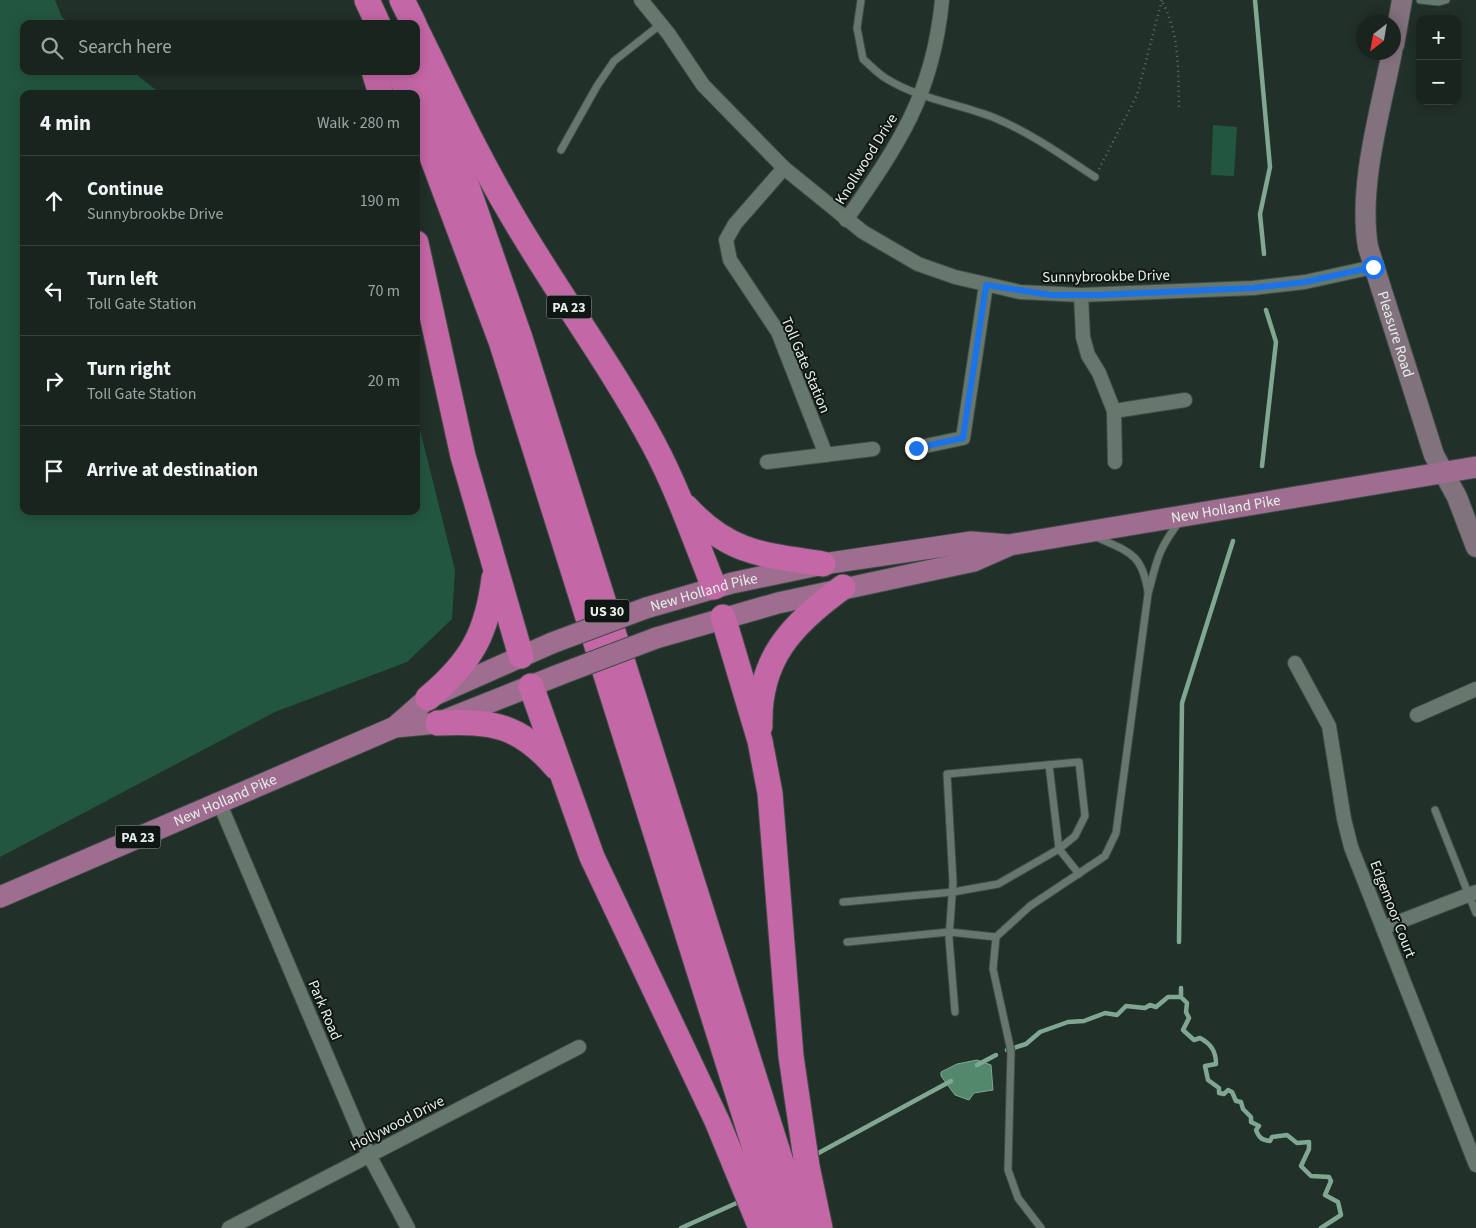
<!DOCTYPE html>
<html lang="en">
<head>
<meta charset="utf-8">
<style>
  :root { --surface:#19241e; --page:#222c27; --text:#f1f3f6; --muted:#9fa4a4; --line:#37413c }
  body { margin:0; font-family:"Source Sans 3",sans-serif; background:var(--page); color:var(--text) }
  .controls { position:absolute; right:15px; top:15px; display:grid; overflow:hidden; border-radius:10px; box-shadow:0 2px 12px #0003 }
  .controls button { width:45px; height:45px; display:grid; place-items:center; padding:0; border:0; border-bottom:1px solid var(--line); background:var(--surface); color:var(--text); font:25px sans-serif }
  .compass { position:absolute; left:1356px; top:15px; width:45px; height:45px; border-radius:50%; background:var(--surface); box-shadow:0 2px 12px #0003; rotate:211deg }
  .stop { position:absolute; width:15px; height:15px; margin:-11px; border:4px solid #1a73e8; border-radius:50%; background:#fff }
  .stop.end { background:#1a73e8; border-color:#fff; box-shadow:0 1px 5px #0008 }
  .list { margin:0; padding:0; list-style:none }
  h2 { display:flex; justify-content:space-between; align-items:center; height:65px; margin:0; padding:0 20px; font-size:21px }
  h2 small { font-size:16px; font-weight:400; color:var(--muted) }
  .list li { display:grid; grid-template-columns:32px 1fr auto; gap:15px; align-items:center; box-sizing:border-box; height:90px; padding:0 20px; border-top:1px solid var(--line) }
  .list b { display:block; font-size:19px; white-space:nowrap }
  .list p { margin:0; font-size:16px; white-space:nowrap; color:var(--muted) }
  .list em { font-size:16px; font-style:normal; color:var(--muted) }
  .icon { flex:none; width:28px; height:28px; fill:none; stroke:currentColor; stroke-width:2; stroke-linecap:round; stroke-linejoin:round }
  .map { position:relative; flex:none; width:1476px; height:1228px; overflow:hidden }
  .search { position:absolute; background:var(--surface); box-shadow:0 2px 12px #0003; left:20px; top:20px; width:400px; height:55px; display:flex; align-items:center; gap:12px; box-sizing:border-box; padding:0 18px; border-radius:10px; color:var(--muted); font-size:19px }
  .panel { position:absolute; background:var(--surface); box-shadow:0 2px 12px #0003; left:20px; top:90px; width:400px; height:425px; border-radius:10px }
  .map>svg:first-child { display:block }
  .green { fill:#23563e }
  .water { fill:#53886c; stroke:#7fa792 }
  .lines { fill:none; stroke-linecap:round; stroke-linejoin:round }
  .stream { stroke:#7fa792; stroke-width:4.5 }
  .lane-casing { stroke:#3f4c45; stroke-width:9 }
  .street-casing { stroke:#3f4c45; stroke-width:16 }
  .secondary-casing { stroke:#3f4c45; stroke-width:22 }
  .primary-casing { stroke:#3f4c45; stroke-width:23 }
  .highway-casing { stroke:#3f4c45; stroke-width:27 }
  .path { stroke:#606e66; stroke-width:2.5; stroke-dasharray:1 4; stroke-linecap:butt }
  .lane { stroke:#66776d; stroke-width:7 }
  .street { stroke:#66776d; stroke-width:14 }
  .secondary { stroke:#82727e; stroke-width:20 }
  .primary { stroke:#9e6d8f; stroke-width:21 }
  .highway { stroke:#c467a6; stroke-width:25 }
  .primary-bridge-casing { stroke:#3f4c45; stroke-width:23; stroke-linecap:butt }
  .primary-bridge { stroke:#9e6d8f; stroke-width:21 }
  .route { stroke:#1a73e8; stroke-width:6 }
  .labels { text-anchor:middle; stroke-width:4; stroke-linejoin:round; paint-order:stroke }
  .shield { fill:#101613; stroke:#a6aea9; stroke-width:1 }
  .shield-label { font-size:14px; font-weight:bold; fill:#e6efe9 }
  .street-label { font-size:15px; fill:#e6efe9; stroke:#101613 }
</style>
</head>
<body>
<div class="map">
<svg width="1476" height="1228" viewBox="0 0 1476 1228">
  <rect width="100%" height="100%" fill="#213028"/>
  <g class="green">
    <path d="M0,0H55L62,17L70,24H24V71H132L161,94H24V511H416V414L455,570L452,619L407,662L275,712L0,857Z"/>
    <path d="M1213,125L1237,127L1234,176L1211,175Z"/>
  </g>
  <path class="water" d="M977,1060L991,1065L993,1090L974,1093L969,1100L955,1095L941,1076V1072L957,1064Z"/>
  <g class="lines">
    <g class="stream">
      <path d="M1255,0L1270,167L1260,214L1264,254"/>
      <path d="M1262,466L1276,342L1266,310"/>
      <path d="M1179,942L1182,703L1233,541"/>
      <path d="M1181,988V997L1187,1003L1186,1012L1189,1018L1183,1030L1194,1040L1200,1038C1211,1044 1216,1051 1216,1064L1205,1066L1208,1080L1219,1088V1093L1224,1094L1228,1090L1232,1092L1236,1101L1241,1102L1243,1109L1251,1117V1122L1259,1126L1256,1130C1259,1138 1262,1140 1270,1141L1272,1137L1287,1135L1297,1143L1309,1142V1149L1301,1166L1311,1176L1329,1177L1331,1181L1325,1195L1338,1202L1341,1215L1321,1228"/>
      <path d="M1007,1050L1026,1044L1040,1032L1068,1022L1084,1021L1105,1013L1117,1015L1126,1006L1145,1008L1150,1005L1156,1007L1168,997H1181"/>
      <path d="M977,1065L996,1055"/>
      <path d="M813,1156L951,1081"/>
      <path d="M681,1228L741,1201"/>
    </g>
    <defs>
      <g id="lane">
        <path d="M861,0L857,28L863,59C871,66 878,74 887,79C919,99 960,104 995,118C1031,133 1063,156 1095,177"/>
        <path d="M1420,0L1439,2L1446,0"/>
        <path d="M561,150L597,86L614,61L661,24"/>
        <path d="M1096,537C1129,552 1142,553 1148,592"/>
        <path d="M1435,810L1476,913"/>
        <path d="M843,902L953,892L998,884L1059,849L1049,765"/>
        <path d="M847,942L949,932L996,937"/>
        <path d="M955,1012L949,938L953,882L947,774L1079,762L1085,816L1075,836L1059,849L1079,874"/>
        <path d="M1041,1228L1018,1198L1008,1170L1011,1051L993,969L996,937L1030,906L1105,856L1116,833L1148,594C1157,560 1158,549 1180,521"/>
      </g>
      <g id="street">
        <path d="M641,0L668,33L703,85L784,168L863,232L918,264L955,277L1020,292L1081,295L1253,288L1305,282L1373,267"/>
        <path d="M784,168L735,224L726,240L730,260L778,332L826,455"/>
        <path d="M846,220C899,144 933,95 942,0"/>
        <path d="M1081,295L1083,337L1088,355L1099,373L1114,411L1115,462"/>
        <path d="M1114,411L1185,400"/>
        <path d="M916,448L963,438L986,285"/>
        <path d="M767,462L873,449"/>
        <path d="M1295,663L1329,726L1344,819L1351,847L1476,1165"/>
        <path d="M1417,715L1476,689"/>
        <path d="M219,802L369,1155L408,1228"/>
        <path d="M1383,928L1476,892"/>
        <path d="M229,1228L579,1047"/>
      </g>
      <g id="secondary">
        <path d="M1394,45L1402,0"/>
        <path id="s1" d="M1392,52C1380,113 1358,186 1368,247L1434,455L1457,497L1476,547"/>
      </g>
      <g id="primary">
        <path id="s2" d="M646,608L732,583L823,564L971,542L1009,545L1476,467"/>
        <path d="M656,638L778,603L974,561L1008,546"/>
        <path d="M395,727L428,698L552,643"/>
        <path id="s3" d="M0,897L395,727L438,723L561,674"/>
      </g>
      <g id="highway">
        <path d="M367,0L378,24"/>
        <path d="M402,0L414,24"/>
        <path d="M416,29C447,92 477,156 513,217C558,294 612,366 654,445C678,490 695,540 714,587"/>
        <path d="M416,60L468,189L520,338L802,1228"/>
        <path d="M374,71L381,94"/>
        <path d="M399,71L408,94"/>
        <path d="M416,114L501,341L780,1228"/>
        <path d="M416,243L463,456L521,656"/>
        <path d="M686,507C729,554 764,555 823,564"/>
        <path d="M723,617L760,741L770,793L791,1056L807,1166L820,1228"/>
        <path d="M531,686L592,857L717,1121L761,1228"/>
        <path d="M428,698C471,662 487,634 494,578"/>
        <path d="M438,723C492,721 519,724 556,767"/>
        <path d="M760,726C758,659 792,624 843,587"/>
      </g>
    </defs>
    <use href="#lane" class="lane-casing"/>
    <use href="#street" class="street-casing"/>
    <use href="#secondary" class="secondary-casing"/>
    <use href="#primary" class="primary-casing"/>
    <use href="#highway" class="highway-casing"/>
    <g class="path">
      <path d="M1163,3C1180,37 1178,71 1179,108"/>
      <path d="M1099,169L1137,95L1162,0"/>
    </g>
    <use href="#lane" class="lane"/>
    <use href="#street" class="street"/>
    <use href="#secondary" class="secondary"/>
    <use href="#primary" class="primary"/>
    <use href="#highway" class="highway"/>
    <defs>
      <g id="primary-bridge">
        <path d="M552,643L646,608"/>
        <path d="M561,674L656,638"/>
      </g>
    </defs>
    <use href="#primary-bridge" class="primary-bridge-casing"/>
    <use href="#primary-bridge" class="primary-bridge"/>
  </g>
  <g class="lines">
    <path class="route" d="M916,448L963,438L986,285L1051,295H1098L1253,288L1305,282L1373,267"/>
  </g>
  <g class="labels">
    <g class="shield">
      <rect x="546.5" y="295.5" width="45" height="23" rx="4"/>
      <rect x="584.5" y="599.5" width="45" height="23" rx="4"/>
      <rect x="115.5" y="825.5" width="45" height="23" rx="4"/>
    </g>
    <g class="shield-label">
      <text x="569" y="312">PA 23</text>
      <text x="607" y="616">US 30</text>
      <text x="138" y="842">PA 23</text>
    </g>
    <g class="street-label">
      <text transform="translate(866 159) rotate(-58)" y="5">Knollwood Drive</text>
      <text transform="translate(1106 276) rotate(-1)" y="5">Sunnybrookbe Drive</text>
      <text dy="5" stroke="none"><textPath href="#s1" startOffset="289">Pleasure Road</textPath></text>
      <text transform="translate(806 365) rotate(67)" y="5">Toll Gate Station</text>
      <text dy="5" stroke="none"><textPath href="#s2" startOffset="590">New Holland Pike</textPath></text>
      <text dy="5" stroke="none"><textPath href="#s2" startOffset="60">New Holland Pike</textPath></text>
      <text dy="5" stroke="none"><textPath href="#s3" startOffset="245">New Holland Pike</textPath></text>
      <text transform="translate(1393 909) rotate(69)" y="5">Edgemoor Court</text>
      <text transform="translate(325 1010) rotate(67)" y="5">Park Road</text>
      <text transform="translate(397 1123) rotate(-27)" y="5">Hollywood Drive</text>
    </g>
  </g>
</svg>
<div class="controls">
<button>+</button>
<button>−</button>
</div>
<svg class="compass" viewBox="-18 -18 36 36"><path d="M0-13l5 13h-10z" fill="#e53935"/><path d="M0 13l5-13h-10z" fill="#9fa4a4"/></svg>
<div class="stop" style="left:1373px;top:267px"></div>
<div class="stop end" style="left:916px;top:448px"></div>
<div class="search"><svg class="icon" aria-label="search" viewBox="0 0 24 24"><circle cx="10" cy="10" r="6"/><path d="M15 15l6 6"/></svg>Search here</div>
<section class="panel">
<h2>4 min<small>Walk · 280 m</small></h2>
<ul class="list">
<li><svg class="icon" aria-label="ahead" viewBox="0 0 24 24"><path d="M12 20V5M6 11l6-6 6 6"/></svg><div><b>Continue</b><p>Sunnybrookbe Drive</p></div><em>190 m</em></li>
<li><svg class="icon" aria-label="left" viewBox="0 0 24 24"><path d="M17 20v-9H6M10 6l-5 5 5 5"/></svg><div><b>Turn left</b><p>Toll Gate Station</p></div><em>70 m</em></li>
<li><svg class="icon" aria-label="right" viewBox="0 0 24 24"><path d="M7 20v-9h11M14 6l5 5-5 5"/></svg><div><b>Turn right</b><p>Toll Gate Station</p></div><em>20 m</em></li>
<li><svg class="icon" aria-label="arrive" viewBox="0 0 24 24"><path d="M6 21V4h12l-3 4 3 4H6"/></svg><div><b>Arrive at destination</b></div></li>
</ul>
</section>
</div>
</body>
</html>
